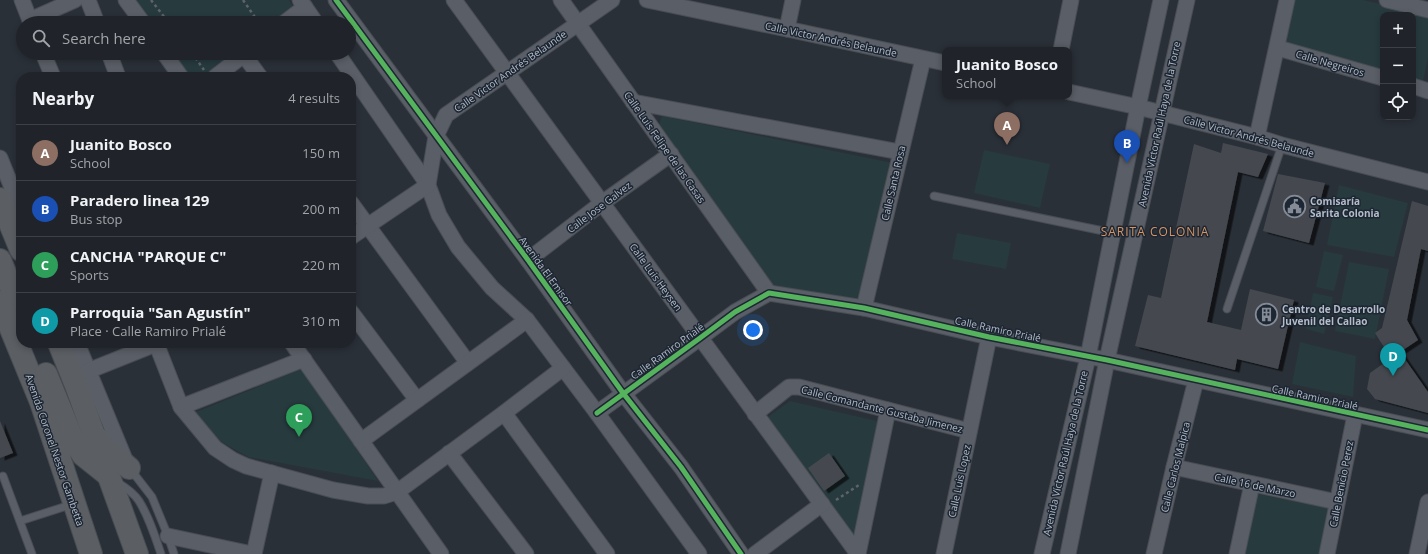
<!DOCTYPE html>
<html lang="en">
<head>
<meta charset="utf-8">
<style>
  :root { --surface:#20242a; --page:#2d3036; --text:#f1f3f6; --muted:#a2a4a8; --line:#3d4147; --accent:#8bbbb9 }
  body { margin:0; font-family:"Open Sans",sans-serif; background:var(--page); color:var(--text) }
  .controls { position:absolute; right:12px; top:12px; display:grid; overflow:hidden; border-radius:8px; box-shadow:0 2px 6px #0003 }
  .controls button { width:36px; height:36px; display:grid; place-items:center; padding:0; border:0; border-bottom:1px solid var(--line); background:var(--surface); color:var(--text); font:20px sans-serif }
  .you { position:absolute; left:753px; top:330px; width:14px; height:14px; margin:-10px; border:3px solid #fff; border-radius:50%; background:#1a73e8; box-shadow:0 0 0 6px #1a73e833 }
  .badge { display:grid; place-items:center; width:26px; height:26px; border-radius:50%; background:var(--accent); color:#fff; font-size:13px; font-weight:700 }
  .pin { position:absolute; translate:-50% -33px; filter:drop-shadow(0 1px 2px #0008) }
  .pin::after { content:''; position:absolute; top:21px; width:14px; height:12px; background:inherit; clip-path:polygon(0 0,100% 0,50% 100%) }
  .popup { position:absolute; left:942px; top:47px; width:130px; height:52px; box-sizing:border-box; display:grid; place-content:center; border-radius:8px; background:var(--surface); filter:drop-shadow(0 1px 3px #0005); font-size:13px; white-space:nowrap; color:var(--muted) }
  .popup b { font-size:15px; color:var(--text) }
  .popup::after { content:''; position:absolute; left:50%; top:100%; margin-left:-8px; border:8px solid transparent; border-top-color:var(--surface) }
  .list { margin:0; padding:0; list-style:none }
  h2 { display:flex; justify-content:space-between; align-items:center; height:52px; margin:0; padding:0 16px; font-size:17px }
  h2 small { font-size:13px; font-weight:400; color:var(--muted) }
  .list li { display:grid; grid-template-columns:26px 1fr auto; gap:12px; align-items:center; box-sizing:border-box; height:56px; padding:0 16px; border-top:1px solid var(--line) }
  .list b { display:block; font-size:15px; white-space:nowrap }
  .list p { margin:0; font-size:13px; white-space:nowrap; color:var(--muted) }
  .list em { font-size:13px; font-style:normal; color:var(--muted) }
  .icon { flex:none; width:22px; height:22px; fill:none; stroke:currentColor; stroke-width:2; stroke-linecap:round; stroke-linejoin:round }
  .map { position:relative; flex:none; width:1428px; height:554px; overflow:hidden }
  .search { position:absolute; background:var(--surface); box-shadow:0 2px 6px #0003; left:16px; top:16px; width:340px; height:44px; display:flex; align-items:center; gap:10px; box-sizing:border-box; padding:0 14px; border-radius:22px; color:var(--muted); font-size:15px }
  .panel { position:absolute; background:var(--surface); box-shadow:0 2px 6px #0003; left:16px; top:72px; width:340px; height:276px; border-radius:16px }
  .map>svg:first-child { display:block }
  .green { fill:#273a3e }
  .building { fill:#444950; filter:url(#shadow) }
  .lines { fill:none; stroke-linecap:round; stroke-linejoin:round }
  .service-casing { stroke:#484c53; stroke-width:9 }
  .minor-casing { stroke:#484c53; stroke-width:17 }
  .trunk-casing { stroke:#474c53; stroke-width:24 }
  .path { stroke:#5d636a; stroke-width:2.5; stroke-dasharray:3 3; stroke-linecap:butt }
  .service { stroke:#5a5e66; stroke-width:7 }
  .minor { stroke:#5a5e66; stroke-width:15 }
  .trunk { stroke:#5b5f64; stroke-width:22 }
  .cycleway-casing { stroke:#1d2633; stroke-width:8 }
  .cycleway { stroke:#56b35d; stroke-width:5 }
  .labels { text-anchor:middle; stroke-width:3; stroke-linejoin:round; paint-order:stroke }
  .street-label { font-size:10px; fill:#b4bcc9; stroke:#1d2633 }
  .poi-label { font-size:10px; font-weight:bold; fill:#b4bcc9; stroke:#1d2633; text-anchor:start }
  .quarter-label { font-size:12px; letter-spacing:1px; fill:#d59563; stroke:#1d2633 }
</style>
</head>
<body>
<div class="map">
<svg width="1428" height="554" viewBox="0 0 1428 554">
  <defs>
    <filter id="shadow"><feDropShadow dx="4.5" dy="2.5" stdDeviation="0" flood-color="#0009"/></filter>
  </defs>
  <rect width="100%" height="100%" fill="#2a3038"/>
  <g class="green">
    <path d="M134,0H289L294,8L282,23H150Z"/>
    <path d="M1294,0H1363L1428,15V57L1423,81L1421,83L1413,81V15H1383V72L1285,45Z"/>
    <path d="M172,53H242L209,77H189Z"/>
    <path d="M662,116L893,163L863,299L773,286L659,125Z"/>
    <path d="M984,150L1050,164L1040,208L974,193Z"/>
    <path d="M1339,185L1408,203L1394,257L1327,245Z"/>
    <path d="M957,233L1011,243L1006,269L952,259Z"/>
    <path d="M1324,251L1343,255L1334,291L1316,287Z"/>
    <path d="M1349,262L1389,269L1375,339L1335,331Z"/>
    <path d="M1313,293L1333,297L1324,334L1306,329Z"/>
    <path d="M1300,342L1356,356L1353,397L1292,384Z"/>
    <path d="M302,369L378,481L248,457L218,440L196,412Z"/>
    <path d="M790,401L881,422L857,535L852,538L765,419Z"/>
    <path d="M1257,494L1332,509L1323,554H1245Z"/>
  </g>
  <g class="building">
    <path d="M1223,143L1268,154L1258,177L1238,172L1207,322L1241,330L1250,289L1294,300L1278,369L1237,359L1235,370L1135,346L1148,295L1161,298L1194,144L1221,153Z"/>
    <path d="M1278,174L1325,183L1309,243L1263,231Z"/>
    <path d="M1412,201L1428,206V251L1421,249L1407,320L1418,340L1400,352L1428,392V413L1375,399L1367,389L1370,373L1391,358L1375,333L1382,328Z"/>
    <path d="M0,421L13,453L0,458Z"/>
    <path d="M829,453L845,476L824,491L808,468Z"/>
  </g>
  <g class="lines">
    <defs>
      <g id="service">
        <path d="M934,196L1113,233"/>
        <path d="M1227,309L1282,145"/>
        <path d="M131,470L152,497L168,536L174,554"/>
        <path d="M3,476L32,554"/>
        <path d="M117,482C125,487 134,493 139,501C149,517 155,536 161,554"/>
        <path d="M20,521L73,504"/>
      </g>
      <g id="minor">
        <path d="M22,0L31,23"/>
        <path d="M88,0L97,23"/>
        <path d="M126,0L143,23"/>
        <path d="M300,0L316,23"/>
        <path d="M336,0L528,260L623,393L681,467L741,554"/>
        <path d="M454,0L858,554"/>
        <path d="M561,0L769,293"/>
        <path d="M647,0L787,29L945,63"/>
        <path d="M1387,0L1428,10"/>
        <path d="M30,20L75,0"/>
        <path d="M284,23L305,7"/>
        <path d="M787,29L793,0"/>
        <path d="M1278,48L1383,78"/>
        <path d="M1061,50L1071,0"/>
        <path d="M43,53L53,77"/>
        <path d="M109,53L118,77"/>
        <path d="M164,53L181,77"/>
        <path d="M337,53L428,185L439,215L458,247L492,288L527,320L597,413L699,554"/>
        <path d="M244,55L260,77"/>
        <path d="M215,77L246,53"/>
        <path d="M1413,86L1428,91"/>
        <path d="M1069,92L1138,107L1257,137L1282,145L1428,182"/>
        <path d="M633,102L900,152"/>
        <path d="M1257,137L1287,0"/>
        <path d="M0,158L21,210"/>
        <path d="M351,203L468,363"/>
        <path d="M351,237L428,185L436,136L446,115L612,0"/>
        <path d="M528,260L602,203L671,154"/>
        <path d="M864,308L923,59"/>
        <path d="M351,312L417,400"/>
        <path d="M77,343L126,462"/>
        <path d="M156,343L181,407L215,448L233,460L246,466L333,490L368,496H384L397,492L504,413L563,368"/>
        <path d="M292,343L441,554"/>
        <path d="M88,371L158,343"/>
        <path d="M181,407L304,359"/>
        <path d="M504,413L607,554"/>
        <path d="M597,413L700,338L735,312L769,293L864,308L989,337L1107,360L1428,430"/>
        <path d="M755,414L789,387H799L969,431"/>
        <path d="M361,441L527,320"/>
        <path d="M449,453L526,554"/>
        <path d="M1174,467L1337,502"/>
        <path d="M168,536L252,554"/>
        <path d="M254,554L272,473"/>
        <path d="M755,554L822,504"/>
        <path d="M858,554L888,410"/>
        <path d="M944,554L989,337"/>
        <path d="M1042,554L1088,357L1138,107L1161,0"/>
        <path d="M1068,554L1107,360L1187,0"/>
        <path d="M1154,554L1174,467L1196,380"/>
        <path d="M1237,554L1252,484"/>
        <path d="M1327,554L1355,415"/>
        <path d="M1417,554L1428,502"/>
      </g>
      <g id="trunk">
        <path d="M0,199L21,250"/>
        <path d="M0,260L21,312"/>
        <path d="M0,302L41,402L91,554"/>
        <path d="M59,343L77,388L137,554"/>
        <path d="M46,374L73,440L83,455L108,475"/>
        <path d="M98,439L102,445L129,468"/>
      </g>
    </defs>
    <use href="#service" class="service-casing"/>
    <use href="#minor" class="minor-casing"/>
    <use href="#trunk" class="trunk-casing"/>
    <g class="path">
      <path d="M151,0L169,23"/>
      <path d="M243,0L259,23"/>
      <path d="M192,53L204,70"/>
      <path d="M836,500L859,485"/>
    </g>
    <use href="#service" class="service"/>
    <use href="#minor" class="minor"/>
    <use href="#trunk" class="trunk"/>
    <defs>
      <g id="cycleway">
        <path d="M336,0L528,260L623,393L681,467L741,554"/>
        <path d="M597,413L700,338L735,312L769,293L864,308L989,337L1107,360L1428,430"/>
      </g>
    </defs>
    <use href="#cycleway" class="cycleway-casing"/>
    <use href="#cycleway" class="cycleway"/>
  </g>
  <defs>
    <symbol id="civic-ring" viewBox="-11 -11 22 22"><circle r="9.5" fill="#1d2633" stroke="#848b96" stroke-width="1.5"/><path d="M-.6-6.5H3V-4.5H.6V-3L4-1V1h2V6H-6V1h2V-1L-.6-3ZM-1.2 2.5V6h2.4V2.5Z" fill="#848b96"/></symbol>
    <symbol id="building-ring" viewBox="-11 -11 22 22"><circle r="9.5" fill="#1d2633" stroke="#848b96" stroke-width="1.5"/><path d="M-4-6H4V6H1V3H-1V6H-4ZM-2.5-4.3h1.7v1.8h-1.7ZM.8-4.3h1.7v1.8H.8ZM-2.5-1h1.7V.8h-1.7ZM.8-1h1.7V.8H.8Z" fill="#848b96"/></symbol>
  </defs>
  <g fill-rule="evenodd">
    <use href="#civic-ring" x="1282" y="194" width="25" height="25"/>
    <use href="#building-ring" x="1254" y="302" width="25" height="25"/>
  </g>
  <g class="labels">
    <g class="street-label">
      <text transform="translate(831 39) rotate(12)" y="4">Calle Victor Andrés Belaunde</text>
      <text transform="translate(1330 63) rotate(16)" y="4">Calle Negreiros</text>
      <text transform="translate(510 71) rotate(-35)" y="4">Calle Victor Andrés Belaunde</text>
      <text transform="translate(1159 124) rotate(-78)" y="4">Avenida Víctor Raúl Haya de la Torre</text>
      <text transform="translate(1249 136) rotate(15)" y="4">Calle Victor Andrés Belaunde</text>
      <text transform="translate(665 147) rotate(55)" y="4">Calle Luis Felipe de las Casas</text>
      <text transform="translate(893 183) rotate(-77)" y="4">Calle Santa Rosa</text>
      <text transform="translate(599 207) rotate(-37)" y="4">Calle Jose Galvez</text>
      <text transform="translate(546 271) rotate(54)" y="4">Avenida El Emisor</text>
      <text transform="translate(656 277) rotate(54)" y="4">Calle Luis Heysen</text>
      <text transform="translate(998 329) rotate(12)" y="4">Calle Ramiro Prialé</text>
      <text transform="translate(667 351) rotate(-36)" y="4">Calle Ramiro Prialé</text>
      <text transform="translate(1315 397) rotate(12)" y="4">Calle Ramiro Prialé</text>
      <text transform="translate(882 409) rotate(14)" y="4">Calle Comandante Gustaba Jimenez</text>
      <text transform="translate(55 450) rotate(71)" y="4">Avenida Coronel Nestor Gambetta</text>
      <text transform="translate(1065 453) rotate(-77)" y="4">Avenida Víctor Raúl Haya de la Torre</text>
      <text transform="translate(1175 467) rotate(-76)" y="4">Calle Carlos Malpica</text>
      <text transform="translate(959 481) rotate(-78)" y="4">Calle Luis Lopez</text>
      <text transform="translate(1341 484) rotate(-79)" y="4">Calle Benicio Perez</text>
      <text transform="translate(1255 485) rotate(12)" y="4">Calle 16 de Marzo</text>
    </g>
    <g class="poi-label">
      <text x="1310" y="205">Comisaría<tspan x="1310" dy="12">Sarita Colonia</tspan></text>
      <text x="1282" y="313">Centro de Desarrollo<tspan x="1282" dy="12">Juvenil del Callao</tspan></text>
    </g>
    <g class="quarter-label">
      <text x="1155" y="236">SARITA COLONIA</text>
    </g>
  </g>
</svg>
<div class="controls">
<button>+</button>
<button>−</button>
<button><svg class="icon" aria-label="locate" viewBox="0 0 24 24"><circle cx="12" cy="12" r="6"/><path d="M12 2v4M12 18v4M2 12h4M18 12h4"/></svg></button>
</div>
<div class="you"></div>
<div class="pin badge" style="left:1007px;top:145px;background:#8d6e63">A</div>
<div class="popup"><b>Juanito Bosco</b>School</div>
<div class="pin badge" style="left:1127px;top:163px;background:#1a4fb4">B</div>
<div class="pin badge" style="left:299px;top:437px;background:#2e9e5b">C</div>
<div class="pin badge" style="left:1393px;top:376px;background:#0f9aa8">D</div>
<div class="search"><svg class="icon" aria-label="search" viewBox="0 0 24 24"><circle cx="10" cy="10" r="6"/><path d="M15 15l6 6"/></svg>Search here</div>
<section class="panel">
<h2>Nearby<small>4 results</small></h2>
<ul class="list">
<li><span class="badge" style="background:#8d6e63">A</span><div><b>Juanito Bosco</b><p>School</p></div><em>150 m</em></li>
<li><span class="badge" style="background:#1a4fb4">B</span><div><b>Paradero linea 129</b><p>Bus stop</p></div><em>200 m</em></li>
<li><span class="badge" style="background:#2e9e5b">C</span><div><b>CANCHA &quot;PARQUE C&quot;</b><p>Sports</p></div><em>220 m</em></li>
<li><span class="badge" style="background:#0f9aa8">D</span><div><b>Parroquia &quot;San Agustín&quot;</b><p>Place · Calle Ramiro Prialé</p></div><em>310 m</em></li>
</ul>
</section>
</div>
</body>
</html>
